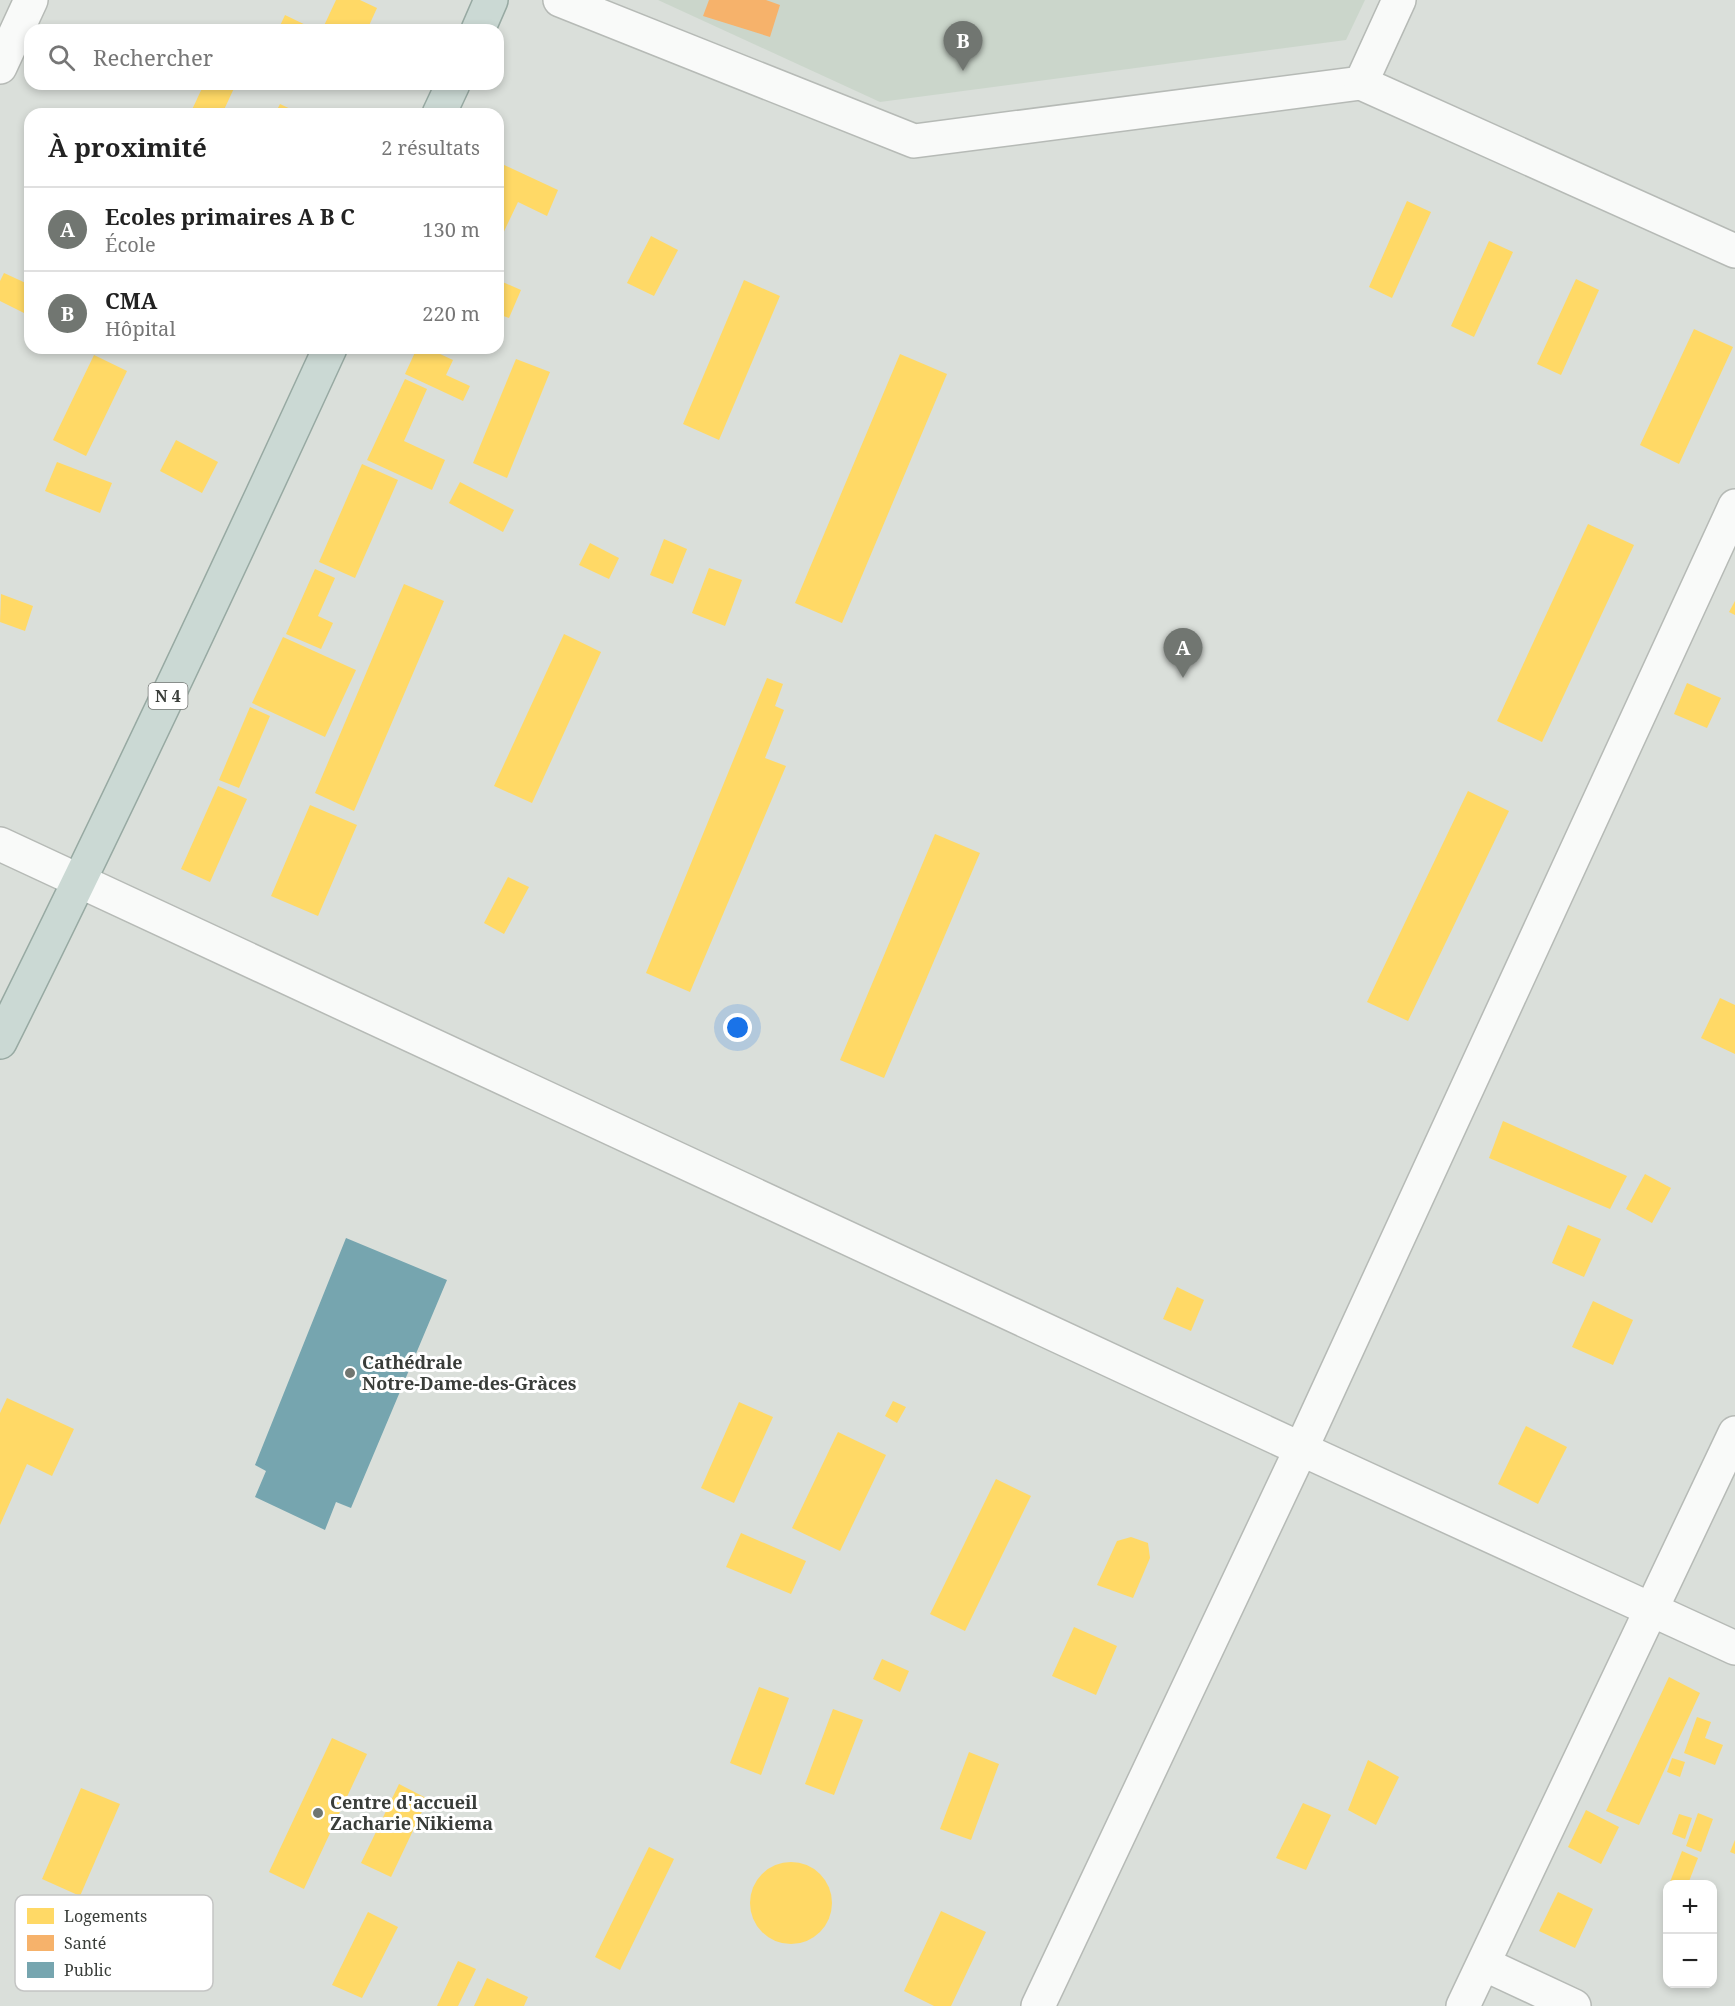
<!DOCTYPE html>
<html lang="fr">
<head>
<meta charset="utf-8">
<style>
  :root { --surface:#fff; --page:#f6f6f6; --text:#222; --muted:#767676; --line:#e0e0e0; --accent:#717671 }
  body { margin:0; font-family:"Noto Serif",serif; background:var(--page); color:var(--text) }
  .controls { position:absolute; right:18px; bottom:18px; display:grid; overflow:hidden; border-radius:12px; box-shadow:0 3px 9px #0003 }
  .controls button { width:54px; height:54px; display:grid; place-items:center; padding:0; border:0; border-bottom:2px solid var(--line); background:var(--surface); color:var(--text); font:30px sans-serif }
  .you { position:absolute; left:738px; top:1028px; width:21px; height:21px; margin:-15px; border:4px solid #fff; border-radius:50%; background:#1a73e8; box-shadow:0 0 0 9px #1a73e833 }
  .badge { display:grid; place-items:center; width:39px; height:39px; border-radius:50%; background:var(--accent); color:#fff; font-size:20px; font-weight:700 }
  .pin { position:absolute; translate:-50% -50px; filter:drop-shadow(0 2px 3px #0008) }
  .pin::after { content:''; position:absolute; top:32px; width:21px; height:18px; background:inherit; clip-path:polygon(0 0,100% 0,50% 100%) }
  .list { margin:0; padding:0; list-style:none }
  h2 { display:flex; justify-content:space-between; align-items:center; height:78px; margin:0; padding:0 24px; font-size:26px }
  h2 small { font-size:20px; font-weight:400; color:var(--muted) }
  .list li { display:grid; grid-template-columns:39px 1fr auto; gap:18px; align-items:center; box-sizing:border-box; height:84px; padding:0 24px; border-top:2px solid var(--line) }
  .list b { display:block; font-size:22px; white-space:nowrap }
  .list p { margin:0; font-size:20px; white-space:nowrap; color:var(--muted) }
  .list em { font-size:20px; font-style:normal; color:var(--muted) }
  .icon { flex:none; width:33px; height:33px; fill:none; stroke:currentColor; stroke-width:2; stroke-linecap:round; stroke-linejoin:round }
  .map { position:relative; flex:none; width:1735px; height:2006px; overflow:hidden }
  .search { position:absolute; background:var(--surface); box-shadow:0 3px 9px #0003; left:24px; top:24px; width:480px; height:66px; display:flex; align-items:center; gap:15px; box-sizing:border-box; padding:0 21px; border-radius:18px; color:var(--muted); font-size:22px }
  .panel { position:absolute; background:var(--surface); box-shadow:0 3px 9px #0003; left:24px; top:108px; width:480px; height:246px; border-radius:18px }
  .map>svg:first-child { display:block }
  .built { fill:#cbd6cb }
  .homes { fill:#ffd966 }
  .health { fill:#f6b26b }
  .public { fill:#76a5af }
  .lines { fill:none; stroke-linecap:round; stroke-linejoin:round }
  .street-casing { stroke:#b6bab6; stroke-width:36 }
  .highway-casing { stroke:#97a9a2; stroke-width:36 }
  .street { stroke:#f9faf9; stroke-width:33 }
  .highway { stroke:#cbd9d4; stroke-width:33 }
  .poi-dot { fill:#717671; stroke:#fff; stroke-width:2 }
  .labels { text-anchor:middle; stroke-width:6; stroke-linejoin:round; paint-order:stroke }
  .shield { fill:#fff; stroke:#747774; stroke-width:1.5 }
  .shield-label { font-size:16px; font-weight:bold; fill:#393d39 }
  .poi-label { font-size:18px; font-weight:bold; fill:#393d39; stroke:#fff; text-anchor:start }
  .key { fill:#fff; stroke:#c4c5c4; stroke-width:1.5 }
  .key-label { font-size:16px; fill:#393d39 }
</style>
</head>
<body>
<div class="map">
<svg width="1735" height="2006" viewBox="0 0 1735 2006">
  <rect width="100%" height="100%" fill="#dadfda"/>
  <path class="built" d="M658,0H1365L1346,40L880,102Z"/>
  <g class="homes">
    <path d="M336,0H360L377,8L367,30H322Z"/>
    <path d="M285,15L316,30H278Z"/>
    <path d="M204,84H236L222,114H190Z"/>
    <path d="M280,104L301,114H275Z"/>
    <path d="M500,163L558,190L547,216L518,202L498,244V167Z"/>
    <path d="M1407,201L1431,212L1392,298L1369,287Z"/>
    <path d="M651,236L678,250L654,296L627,283Z"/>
    <path d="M1489,241L1513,252L1474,337L1451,326Z"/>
    <path d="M4,273L30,285V316L0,301V281Z"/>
    <path d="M1576,279L1599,290L1561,375L1537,364Z"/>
    <path d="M498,280L521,290L509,318L498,314Z"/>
    <path d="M744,280L780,296L719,440L683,424Z"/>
    <path d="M1694,329L1733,347L1679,464L1640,445Z"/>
    <path d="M417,348H427L453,360L446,375L470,386L463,401L405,374Z"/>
    <path d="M435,348H450L448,353Z"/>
    <path d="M900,354L947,374L842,623L795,603Z"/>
    <path d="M94,355L127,371L86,456L53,440Z"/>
    <path d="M516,359L550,372L507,478L473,463Z"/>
    <path d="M405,379L427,389L404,441L445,460L432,490L367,460Z"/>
    <path d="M176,440L218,462L202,493L160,471Z"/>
    <path d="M57,462L112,483L100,513L45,491Z"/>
    <path d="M362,464L398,480L355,578L319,562Z"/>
    <path d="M460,482L514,510L503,532L449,503Z"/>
    <path d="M1588,524L1634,545L1542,742L1497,721Z"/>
    <path d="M664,539L687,549L673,584L650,575Z"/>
    <path d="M590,543L619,558L609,579L579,565Z"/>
    <path d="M709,568L742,580L725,626L692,613Z"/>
    <path d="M315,569L335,578L318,616L333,623L321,649L286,634Z"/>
    <path d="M404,584L444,601L354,811L315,793Z"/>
    <path d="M1,594L33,606L25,631L0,622Z"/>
    <path d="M1735,601V615L1729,612Z"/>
    <path d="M564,634L601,652L532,803L494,786Z"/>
    <path d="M283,637L356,670L325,737L252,703Z"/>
    <path d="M767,678L783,684L775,706L784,710L765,758L786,766L690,992L646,973Z"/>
    <path d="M1687,683L1721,698L1707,728L1674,714Z"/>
    <path d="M250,707L270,716L239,788L219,780Z"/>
    <path d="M218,786L247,799L210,882L181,869Z"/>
    <path d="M1468,791L1509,811L1408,1021L1367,1002Z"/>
    <path d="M310,805L357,825L318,916L271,896Z"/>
    <path d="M935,834L980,853L884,1078L840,1060Z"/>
    <path d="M508,877L529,887L504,934L484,923Z"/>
    <path d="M1720,998L1735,1005V1054L1701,1038Z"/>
    <path d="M1503,1121L1627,1176L1610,1209L1489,1158Z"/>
    <path d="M1645,1174L1671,1188L1652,1223L1626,1209Z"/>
    <path d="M1568,1225L1601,1239L1584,1277L1552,1263Z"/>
    <path d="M1177,1287L1204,1300L1191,1331L1163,1319Z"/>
    <path d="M1593,1301L1633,1320L1613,1365L1572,1347Z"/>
    <path d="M7,1398L74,1429L52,1476L27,1464L0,1525V1413Z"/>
    <path d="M893,1401L906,1407L897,1423L885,1416Z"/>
    <path d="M739,1402L773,1417L734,1503L701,1488Z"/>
    <path d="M1526,1426L1567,1447L1538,1504L1498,1484Z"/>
    <path d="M838,1432L886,1455L840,1551L792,1528Z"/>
    <path d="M996,1479L1031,1496L965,1631L930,1614Z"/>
    <path d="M741,1533L806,1561L791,1594L726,1567Z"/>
    <path d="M1131,1537L1148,1543L1150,1558L1133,1598L1097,1585L1117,1541Z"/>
    <path d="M1074,1627L1117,1646L1096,1695L1052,1676Z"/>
    <path d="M882,1659L909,1671L900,1692L873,1679Z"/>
    <path d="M1669,1677L1700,1693L1639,1825L1606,1811Z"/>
    <path d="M759,1687L789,1698L761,1775L730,1763Z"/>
    <path d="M833,1709L863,1720L834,1795L805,1784Z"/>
    <path d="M1697,1717L1711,1722L1705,1738L1723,1745L1715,1765L1684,1753Z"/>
    <path d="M332,1738L367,1754L304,1889L269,1872Z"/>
    <path d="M969,1752L999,1764L971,1840L940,1829Z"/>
    <path d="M1672,1758L1685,1762L1680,1777L1667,1772Z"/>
    <path d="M1368,1760L1399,1777L1376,1825L1348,1810Z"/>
    <path d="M399,1784L428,1799L391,1877L361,1863Z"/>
    <path d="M81,1788L120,1804L80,1896L42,1879Z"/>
    <path d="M1303,1803L1331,1815L1306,1870L1276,1858Z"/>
    <path d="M1586,1810L1619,1827L1601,1864L1568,1847Z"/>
    <path d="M1698,1813L1713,1819L1701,1852L1686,1846Z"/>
    <path d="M1679,1814L1692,1818L1685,1839L1672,1834Z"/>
    <path d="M1735,1840V1854L1730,1852Z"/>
    <path d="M649,1847L674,1859L620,1970L595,1957Z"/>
    <path d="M1682,1851L1698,1858L1688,1884H1677L1670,1882Z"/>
    <circle cx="791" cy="1903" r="41"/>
    <path d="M1558,1892L1593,1909L1575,1948L1539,1931Z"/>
    <path d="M941,1911L986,1932L951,2006H934L904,1991Z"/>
    <path d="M368,1912L398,1927L362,1998L332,1985Z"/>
    <path d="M458,1961L476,1969L458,2006H437Z"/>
    <path d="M487,1978L528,1997L524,2006H474Z"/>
  </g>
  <path class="health" d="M709,0H766L780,5L770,37L703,16Z"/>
  <path class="public" d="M346,1238L447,1280L351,1508L336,1502L325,1530L255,1497L266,1471L255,1465Z"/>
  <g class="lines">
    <defs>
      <g id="street">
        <path d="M560,0L914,141L1361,83L1735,251"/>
        <path d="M0,67L31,0"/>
        <path d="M1361,83L1399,0"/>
        <path d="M0,844L1301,1449L1735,1648"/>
        <path d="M1484,1964L1574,2006"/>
        <path d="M1038,2006L1301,1449L1735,506"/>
        <path d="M1463,2006L1735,1433"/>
      </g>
      <g id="highway">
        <path d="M478,30L491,0"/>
        <path d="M439,114L453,84"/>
        <path d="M0,1042C114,813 223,581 330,348"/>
      </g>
    </defs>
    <use href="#street" class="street-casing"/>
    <use href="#highway" class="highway-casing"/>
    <use href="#street" class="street"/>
    <use href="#highway" class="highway"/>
  </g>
  <g class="poi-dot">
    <circle cx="350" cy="1373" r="6"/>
    <circle cx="318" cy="1813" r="6"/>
  </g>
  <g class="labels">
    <rect class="shield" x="148.5" y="683" width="39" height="26" rx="4.5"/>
    <g class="shield-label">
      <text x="168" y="702">N 4</text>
    </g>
    <g class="poi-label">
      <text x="362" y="1369">Cathédrale<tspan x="362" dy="21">Notre-Dame-des-Gràces</tspan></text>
      <text x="330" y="1809">Centre d'accueil<tspan x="330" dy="21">Zacharie Nikiema</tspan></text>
    </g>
  </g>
  <rect x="15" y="1895" width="198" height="96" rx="9" class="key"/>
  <rect x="27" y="1908" width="27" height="16" fill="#ffd966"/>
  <rect x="27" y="1935" width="27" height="16" fill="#f6b26b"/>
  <rect x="27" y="1962" width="27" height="16" fill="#76a5af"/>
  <g class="key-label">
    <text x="64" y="1922">Logements</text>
    <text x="64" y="1949">Santé</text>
    <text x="64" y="1976">Public</text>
  </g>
</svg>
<div class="controls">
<button>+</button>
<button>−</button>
</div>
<div class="you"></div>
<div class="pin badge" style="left:1183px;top:678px">A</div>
<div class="pin badge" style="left:963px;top:71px">B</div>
<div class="search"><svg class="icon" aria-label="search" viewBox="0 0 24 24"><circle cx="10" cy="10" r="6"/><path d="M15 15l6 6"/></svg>Rechercher</div>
<section class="panel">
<h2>À proximité<small>2 résultats</small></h2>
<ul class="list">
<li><span class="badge">A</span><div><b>Ecoles primaires A B C</b><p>École</p></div><em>130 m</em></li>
<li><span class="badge">B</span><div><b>CMA</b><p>Hôpital</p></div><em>220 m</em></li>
</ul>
</section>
</div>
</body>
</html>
